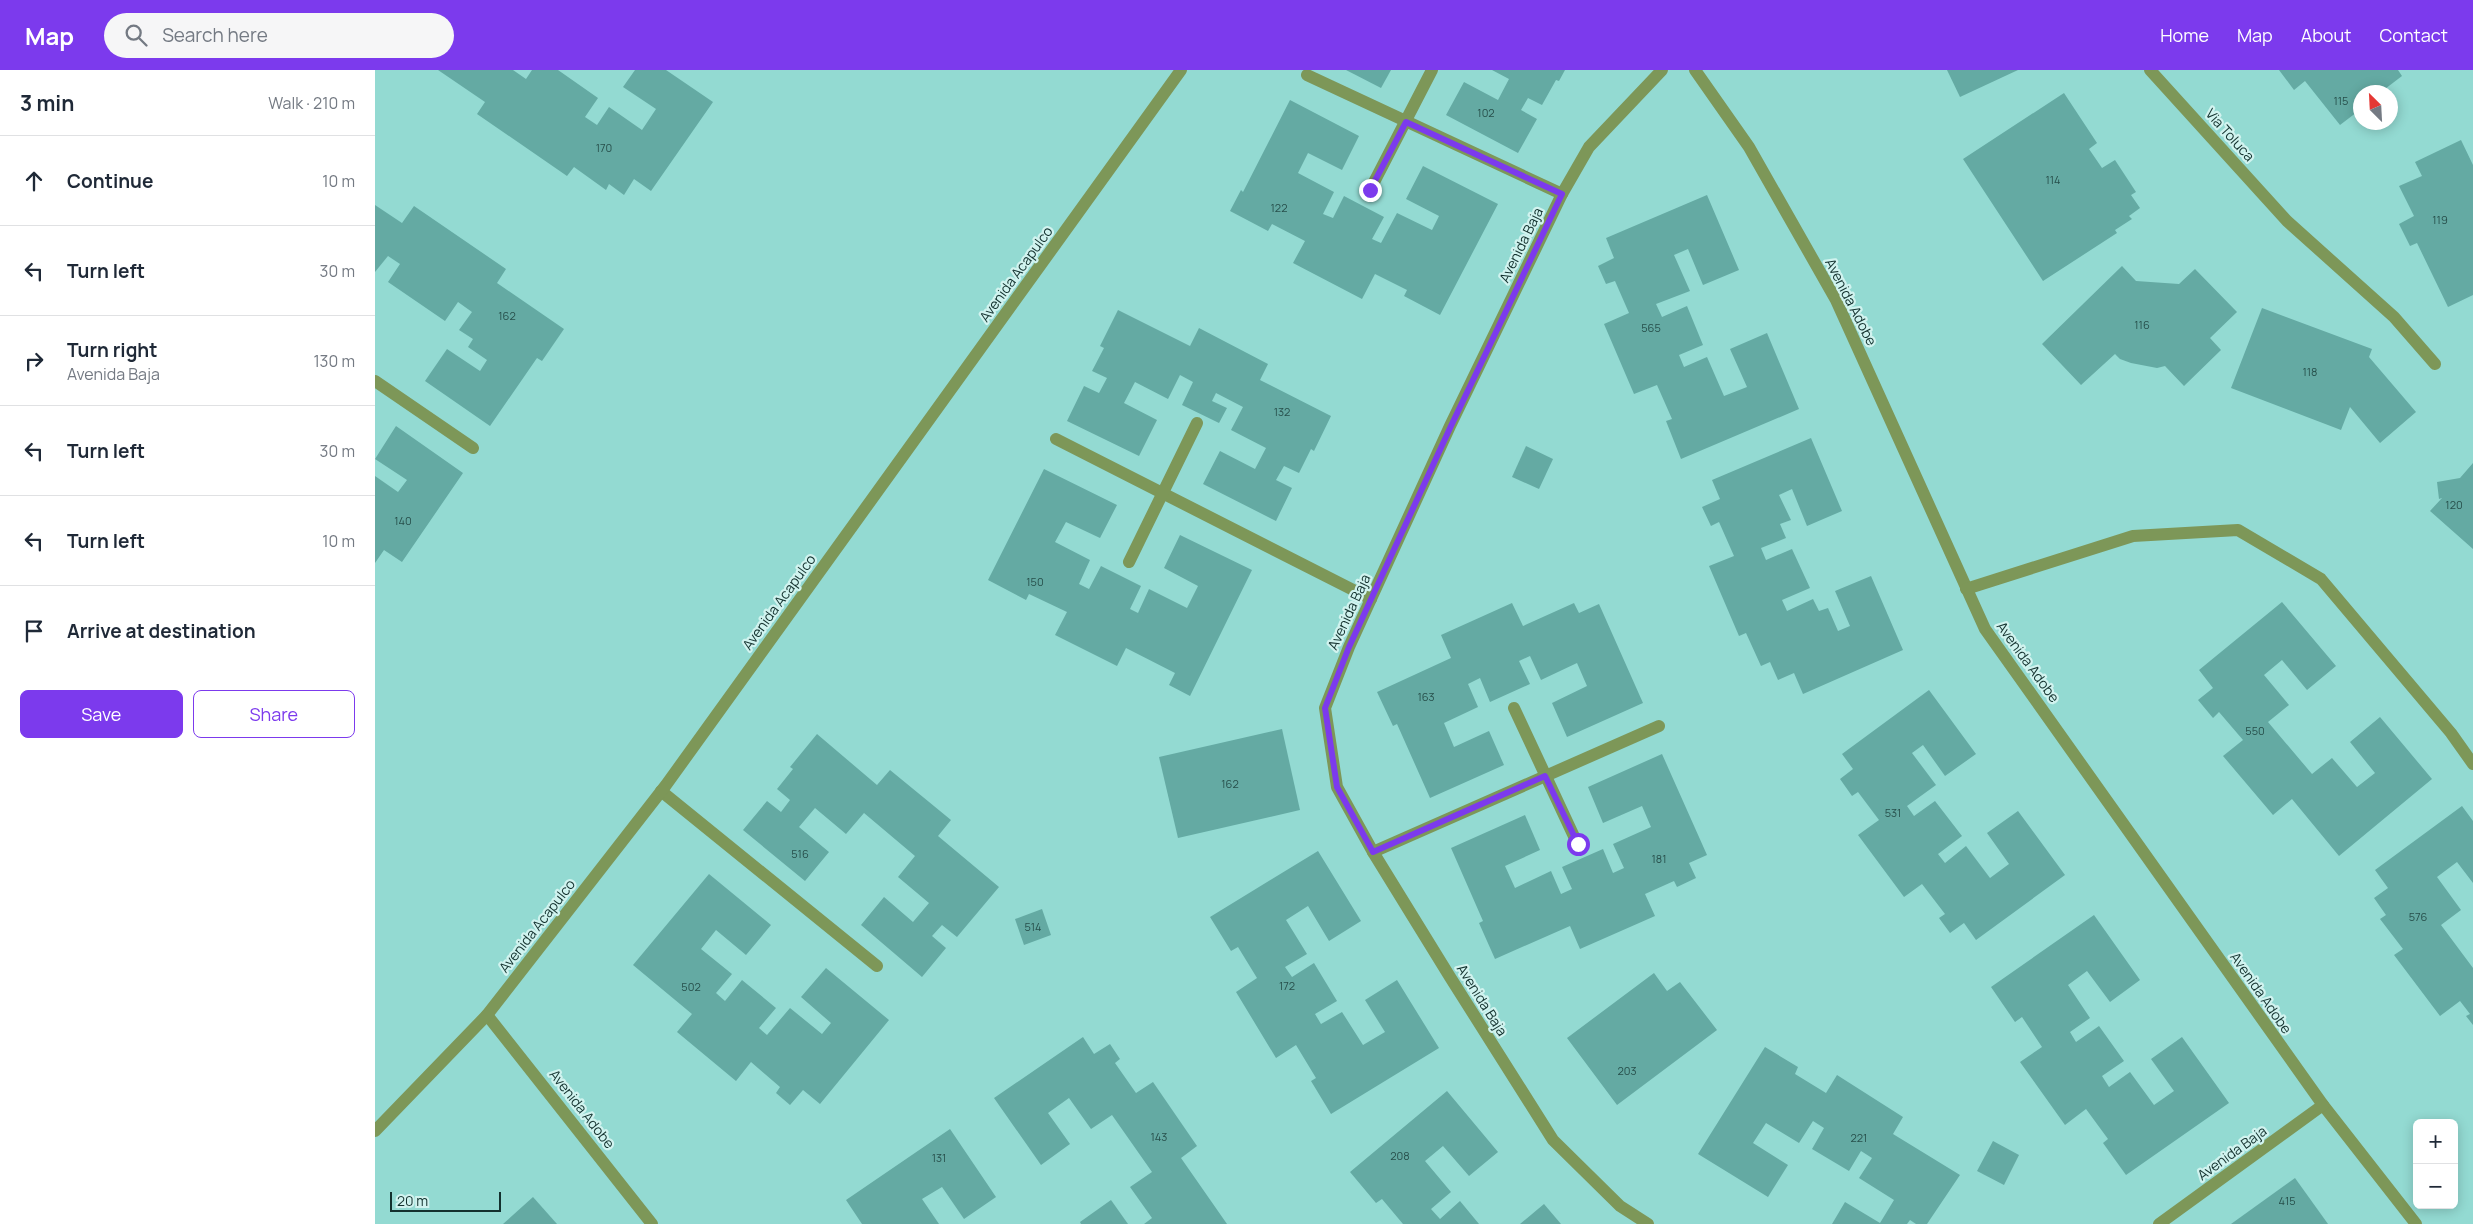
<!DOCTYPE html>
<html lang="en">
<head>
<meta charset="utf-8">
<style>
  :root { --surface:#fff; --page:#f6f6f7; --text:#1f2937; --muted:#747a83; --line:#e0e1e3; --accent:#7c3aed }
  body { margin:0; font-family:Manrope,sans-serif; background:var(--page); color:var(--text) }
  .controls { position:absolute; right:15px; bottom:15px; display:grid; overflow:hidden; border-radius:8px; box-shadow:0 2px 12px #0003 }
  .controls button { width:45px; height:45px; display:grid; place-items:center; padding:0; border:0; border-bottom:1px solid var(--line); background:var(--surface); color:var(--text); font:25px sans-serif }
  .compass { position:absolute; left:1978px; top:15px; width:45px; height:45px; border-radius:50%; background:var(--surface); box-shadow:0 2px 12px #0003; rotate:336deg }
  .scale { position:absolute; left:15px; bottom:12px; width:111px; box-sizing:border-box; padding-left:5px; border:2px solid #13312e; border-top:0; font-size:14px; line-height:18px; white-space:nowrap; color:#13312e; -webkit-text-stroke:4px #d1f3ef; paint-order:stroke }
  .stop { position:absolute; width:15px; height:15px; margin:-11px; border:4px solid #7c3aed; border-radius:50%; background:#fff }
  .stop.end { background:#7c3aed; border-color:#fff; box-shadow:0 1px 5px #0008 }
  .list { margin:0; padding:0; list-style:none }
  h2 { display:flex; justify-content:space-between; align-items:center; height:65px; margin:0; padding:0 20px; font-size:21px }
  h2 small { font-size:16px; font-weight:400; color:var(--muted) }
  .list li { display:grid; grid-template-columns:32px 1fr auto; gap:15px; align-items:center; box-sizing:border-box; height:90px; padding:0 20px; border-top:1px solid var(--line) }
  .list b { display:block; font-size:19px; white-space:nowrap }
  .list p { margin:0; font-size:16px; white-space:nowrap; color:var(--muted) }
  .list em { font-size:16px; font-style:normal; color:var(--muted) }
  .actions { display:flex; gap:10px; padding:15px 20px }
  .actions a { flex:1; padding:11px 0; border:1px solid var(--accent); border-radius:8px; text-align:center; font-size:18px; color:var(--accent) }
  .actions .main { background:var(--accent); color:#fff }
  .icon { flex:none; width:28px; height:28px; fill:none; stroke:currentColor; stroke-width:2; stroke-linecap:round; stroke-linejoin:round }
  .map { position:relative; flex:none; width:2098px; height:1154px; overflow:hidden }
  header { display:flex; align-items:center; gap:30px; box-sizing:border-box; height:70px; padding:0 25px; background:var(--accent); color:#fff }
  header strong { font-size:24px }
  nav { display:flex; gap:28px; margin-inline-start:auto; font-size:18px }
  .search { width:350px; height:45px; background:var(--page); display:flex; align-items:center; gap:12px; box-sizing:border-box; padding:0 18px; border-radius:28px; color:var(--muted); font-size:19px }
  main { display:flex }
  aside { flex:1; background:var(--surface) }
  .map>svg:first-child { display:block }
  .building { fill:#64aaa3 }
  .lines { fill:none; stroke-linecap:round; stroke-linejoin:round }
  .minor { stroke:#7d9758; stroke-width:12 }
  .route { stroke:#7c3aed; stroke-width:6 }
  .labels { text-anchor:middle; stroke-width:4.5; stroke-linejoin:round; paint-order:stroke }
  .number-label { font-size:11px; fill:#274f4b }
  .street-label { font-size:14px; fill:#13312e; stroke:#d1f3ef }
</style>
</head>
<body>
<header>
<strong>Map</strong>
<div class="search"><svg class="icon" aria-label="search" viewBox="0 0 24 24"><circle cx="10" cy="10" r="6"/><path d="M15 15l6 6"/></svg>Search here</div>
<nav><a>Home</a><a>Map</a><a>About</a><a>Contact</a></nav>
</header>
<main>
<aside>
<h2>3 min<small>Walk · 210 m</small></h2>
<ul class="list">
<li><svg class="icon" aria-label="ahead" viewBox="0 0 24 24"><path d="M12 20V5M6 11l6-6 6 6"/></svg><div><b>Continue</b></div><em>10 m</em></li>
<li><svg class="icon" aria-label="left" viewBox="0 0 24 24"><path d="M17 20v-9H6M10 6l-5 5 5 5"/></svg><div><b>Turn left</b></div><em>30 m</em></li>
<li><svg class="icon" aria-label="right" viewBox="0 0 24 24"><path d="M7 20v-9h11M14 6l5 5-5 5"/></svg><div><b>Turn right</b><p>Avenida Baja</p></div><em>130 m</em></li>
<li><svg class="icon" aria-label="left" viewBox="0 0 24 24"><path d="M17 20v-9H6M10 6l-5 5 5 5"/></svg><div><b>Turn left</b></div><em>30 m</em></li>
<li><svg class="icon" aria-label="left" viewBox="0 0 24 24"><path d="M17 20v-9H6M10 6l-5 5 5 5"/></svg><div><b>Turn left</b></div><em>10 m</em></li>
<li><svg class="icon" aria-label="arrive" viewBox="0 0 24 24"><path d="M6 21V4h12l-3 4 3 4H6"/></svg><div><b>Arrive at destination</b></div></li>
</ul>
<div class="actions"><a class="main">Save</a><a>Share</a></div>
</aside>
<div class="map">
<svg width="2098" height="1154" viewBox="0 0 2098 1154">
  <rect width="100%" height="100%" fill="#93dad2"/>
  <g class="building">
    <path d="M63,0H138L151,9L157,0H183L223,28L210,47L222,55L234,37L267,60L281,39L248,17L260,0H291L338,32L276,121L259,109L249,125L234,114L231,120L199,97L192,106L102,44L110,32Z"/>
    <path d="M971,0H1016L1006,18Z"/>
    <path d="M1117,0H1190L1184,11L1181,10L1167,35L1153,28L1146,40L1162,49L1143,83L1071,45L1089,12L1123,30L1134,9Z"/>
    <path d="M1572,0H1643L1585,27Z"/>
    <path d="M1904,0H2023L2027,6L2006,22H1986V39L1965,55L1930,11L1919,20Z"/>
    <path d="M1689,23L1722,73L1714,79L1727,98L1740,90L1761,122L1756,125L1765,138L1754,146L1757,149L1740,160L1742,163L1668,211L1588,89Z"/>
    <path d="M915,30L984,66L967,100L933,83L923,103L959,122L948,144L958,148L969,126L1009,147L997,169L1006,173L1022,143L1057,160L1064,146L1031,129L1048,96L1123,134L1065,245L1029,226L1032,220L1000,204L987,229L918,193L930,171L897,154L893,161L855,141L866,120L868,122Z"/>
    <path d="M2086,70L2098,95V225L2073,237L2042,173L2035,176L2024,154L2039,146L2024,116L2047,106L2040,92Z"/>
    <path d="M1332,125L1364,200L1328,215L1313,179L1299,185L1315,221L1281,234L1287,247L1312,236L1328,275L1304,285L1309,297L1332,287L1349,326L1372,317L1355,279L1392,263L1424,339L1306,389L1291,351L1297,349L1282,315L1259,324L1229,254L1254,243L1240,211L1231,214L1223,196L1239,188L1231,168Z"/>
    <path d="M0,135L27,153L39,136L131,199L122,213L189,259L167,291L162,288L115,356L50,311L72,279L105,301L112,290L93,277L98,269L84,260L97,242L83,232L70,251L13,212L25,194L13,186L0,202Z"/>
    <path d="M1747,196L1761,211L1804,214L1820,199L1862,242L1835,268L1846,280L1809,316L1790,296L1782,298L1756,293L1745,289L1740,284L1706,315L1667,274Z"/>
    <path d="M1887,238L1997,279L1994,287L2041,342L2005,373L1975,337L1966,360L1856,318Z"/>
    <path d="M743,240L815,276L824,258L893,294L885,310L956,346L939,381L936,379L924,403L909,396L901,410L917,418L901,451L828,414L845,381L880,399L891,378L856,360L868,337L841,323L837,331L852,338L844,353L807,335L818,312L805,305L793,329L760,312L749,333L782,350L764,386L692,351L709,316L724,323L732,308L717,301L729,278L725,276Z"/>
    <path d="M21,356L88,403L27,492L9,480L0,493V406L23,422L32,410L0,389Z"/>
    <path d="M1436,368L1467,441L1432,456L1417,419L1404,425L1416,450L1405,454L1411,468L1386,478L1391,490L1417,479L1435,518L1407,530L1412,541L1438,529L1444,541L1453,538L1463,561L1475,556L1460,521L1496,506L1528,580L1428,624L1419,603L1403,610L1395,592L1386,596L1371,563L1364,566L1334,496L1359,486L1344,452L1336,456L1327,437L1345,429L1337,410Z"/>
    <path d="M1151,376L1178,389L1164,419L1137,407Z"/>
    <path d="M2098,393V479L2055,441L2067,428L2064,429L2062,412L2085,408Z"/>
    <path d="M669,399L742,435L725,468L691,452L680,472L715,490L704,514L714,519L726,496L766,516L755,539L763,543L774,519L812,538L823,516L789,498L805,465L877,500L815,626L794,615L800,603L751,578L742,596L680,565L692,542L654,524L651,530L613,510Z"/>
    <path d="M1907,532L1961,596L1932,620L1907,590L1889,605L1914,635L1893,652L1937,704L1957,688L1982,717L2000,703L1975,672L2005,647L2057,709L1964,786L1917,729L1898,745L1848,686L1868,670L1844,642L1838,648L1823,630L1838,618L1824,600Z"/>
    <path d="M1137,533L1148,556L1199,533L1204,543L1224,534L1268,633L1192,667L1177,633L1212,616L1202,593L1166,610L1155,586L1144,591L1155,614L1115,632L1105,608L1093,614L1103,637L1069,653L1079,677L1114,661L1129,695L1055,728L1022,654L1018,656L1002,622L1076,588L1066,565Z"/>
    <path d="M1554,620L1601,684L1570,706L1548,675L1537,683L1561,715L1532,736L1539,746L1560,731L1587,766L1563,784L1570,793L1591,776L1615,808L1634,794L1612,763L1643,741L1690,805L1601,870L1589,853L1575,863L1564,848L1570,844L1547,814L1529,827L1483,765L1504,750L1483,722L1477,726L1465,709L1478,699L1467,684Z"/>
    <path d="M907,659L925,740L803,768L784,687Z"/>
    <path d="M442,664L502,715L515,700L576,750L563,766L624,817L582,867L567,855L557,866L571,878L547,907L486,855L509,827L538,852L554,833L523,807L540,786L489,743L471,764L440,738L424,757L454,782L430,811L368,760L392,731L406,742L415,730L402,719L418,699L415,697Z"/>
    <path d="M1287,684L1332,785L1314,793L1321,808L1302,817L1299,811L1270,824L1280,846L1205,879L1195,856L1120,889L1104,853L1108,851L1076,778L1150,745L1165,780L1130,796L1140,818L1176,801L1186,824L1197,819L1187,797L1228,779L1238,803L1249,798L1238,774L1276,757L1267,736L1228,753L1213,717Z"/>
    <path d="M2087,736L2098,751V813L2082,792L2062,807L2086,840L2066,855L2098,898V955L2091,946L2095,944L2085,931L2065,946L2019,885L2028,879L2005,849L2011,845L1999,828L2013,818L2000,800Z"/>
    <path d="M943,781L986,851L954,871L933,836L911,850L932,884L910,897L917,907L939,893L962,931L940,944L946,954L967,942L988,975L1010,962L990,930L1022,910L1064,978L956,1044L936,1011L941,1008L921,975L901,988L861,922L882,908L863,877L856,881L835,847Z"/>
    <path d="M334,804L396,855L371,885L341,860L326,879L357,904L341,923L350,931L367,910L401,938L384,958L392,965L415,938L447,964L456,953L426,927L451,898L514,950L445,1034L428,1020L415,1035L401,1023L405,1017L376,992L361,1011L302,962L317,944L258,895Z"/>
    <path d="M667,839L676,865L649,875L640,849Z"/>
    <path d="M1719,845L1765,910L1735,932L1712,901L1693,915L1715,948L1695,962L1701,972L1724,956L1749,991L1727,1006L1734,1017L1755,1002L1779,1035L1799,1021L1776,989L1807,967L1854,1033L1751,1105L1728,1073L1733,1069L1711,1039L1690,1055L1645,992L1667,977L1647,947L1640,952L1616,917Z"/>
    <path d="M1279,903L1292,921L1305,912L1342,960L1242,1035L1192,968Z"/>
    <path d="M708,967L719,984L735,974L745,989L740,993L761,1023L778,1012L822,1076L806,1088L852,1154H769L777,1148L755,1117L777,1102L737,1045L716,1059L694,1028L673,1043L695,1074L666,1095L619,1028Z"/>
    <path d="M1390,977L1423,997L1420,1004L1451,1023L1462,1005L1528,1047L1518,1064L1585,1105L1552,1154H1541L1535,1150L1532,1154H1457L1470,1132L1505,1153L1519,1130L1484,1108L1497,1088L1486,1081L1474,1101L1437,1079L1449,1058L1438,1051L1424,1073L1391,1053L1378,1073L1413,1095L1393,1127L1323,1084Z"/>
    <path d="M1072,1021L1123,1082L1094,1106L1068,1076L1050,1091L1076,1122L1056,1139L1065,1149L1085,1131L1104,1154H1028L1007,1129L1001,1133L975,1102Z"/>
    <path d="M575,1059L621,1127L589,1149L567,1117L547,1129L564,1154H487L471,1130Z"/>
    <path d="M1618,1071L1644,1085L1629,1115L1602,1101Z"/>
    <path d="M1920,1108L1953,1154H1856Z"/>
    <path d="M158,1127L182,1154H128Z"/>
    <path d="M736,1130L753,1154H706L705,1152Z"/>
    <path d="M1169,1134L1186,1154H1145Z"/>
  </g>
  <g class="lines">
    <g class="minor">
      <path d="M1320,0L1374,77L1461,230L1610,559L1948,1035L2041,1154"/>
      <path d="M1775,0L1912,151L2019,247L2060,294"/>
      <path d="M932,5L1187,124"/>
      <path d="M995,120L1057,0"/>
      <path d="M0,311L98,378"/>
      <path d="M681,369L996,529"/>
      <path d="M754,492L822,353"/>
      <path d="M1591,519L1758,466L1863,460L1946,509L2076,663L2098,694"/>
      <path d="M1139,638L1203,775"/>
      <path d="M286,721L502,896"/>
      <path d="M998,782L1284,656"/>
      <path d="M112,945L277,1154"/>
      <path d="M0,1061L112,945L291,715L806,0"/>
      <path d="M1273,1154L1245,1136L1178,1070L1075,907L998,782L962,717L950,638L974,577L1075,356L1187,124L1214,77L1287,0"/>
      <path d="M1784,1154L1948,1035"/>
    </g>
  </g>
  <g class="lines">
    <path class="route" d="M995,120L1031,52L1187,124L1076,356L974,577L950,638L962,717L998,782L1170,706L1203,774"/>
  </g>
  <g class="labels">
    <g class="number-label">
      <text x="1966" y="35">115</text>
      <text x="1111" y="47">102</text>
      <text x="229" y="82">170</text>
      <text x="1678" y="114">114</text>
      <text x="904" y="142">122</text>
      <text x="2065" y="154">119</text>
      <text x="132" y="250">162</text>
      <text x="1767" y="259">116</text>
      <text x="1276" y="262">565</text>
      <text x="1935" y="306">118</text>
      <text x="907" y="346">132</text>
      <text x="2079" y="439">120</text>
      <text x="28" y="455">140</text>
      <text x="660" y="516">150</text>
      <text x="1051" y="631">163</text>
      <text x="1880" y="665">550</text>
      <text x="855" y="718">162</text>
      <text x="1518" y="747">531</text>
      <text x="425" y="788">516</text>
      <text x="1284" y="793">181</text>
      <text x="2043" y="851">576</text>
      <text x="658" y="861">514</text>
      <text x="912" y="920">172</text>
      <text x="316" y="921">502</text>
      <text x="1252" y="1005">203</text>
      <text x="784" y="1071">143</text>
      <text x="1484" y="1072">221</text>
      <text x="1025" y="1090">208</text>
      <text x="564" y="1092">131</text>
      <text x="1912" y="1135">415</text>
    </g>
    <g class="street-label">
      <text transform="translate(1855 65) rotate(48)" y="5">Via Toluca</text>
      <text transform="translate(1146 175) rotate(-64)" y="5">Avenida Baja</text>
      <text transform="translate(641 204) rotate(-54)" y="5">Avenida Acapulco</text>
      <text transform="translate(1476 232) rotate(63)" y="5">Avenida Adobe</text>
      <text transform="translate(404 532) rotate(-54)" y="5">Avenida Acapulco</text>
      <text transform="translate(974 542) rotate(-65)" y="5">Avenida Baja</text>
      <text transform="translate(1653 592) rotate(54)" y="5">Avenida Adobe</text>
      <text transform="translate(162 856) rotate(-52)" y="5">Avenida Acapulco</text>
      <text transform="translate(1886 923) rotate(55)" y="5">Avenida Adobe</text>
      <text transform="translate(1107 930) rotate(58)" y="5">Avenida Baja</text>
      <text transform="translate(207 1039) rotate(52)" y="5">Avenida Adobe</text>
      <text transform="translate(1857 1083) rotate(-36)" y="5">Avenida Baja</text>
    </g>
  </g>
</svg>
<div class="controls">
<button>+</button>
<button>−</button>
</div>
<svg class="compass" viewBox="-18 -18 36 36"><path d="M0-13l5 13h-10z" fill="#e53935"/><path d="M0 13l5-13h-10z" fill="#747a83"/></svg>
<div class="scale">20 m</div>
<div class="stop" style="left:1203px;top:774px"></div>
<div class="stop end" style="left:995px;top:120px"></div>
</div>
</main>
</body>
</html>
